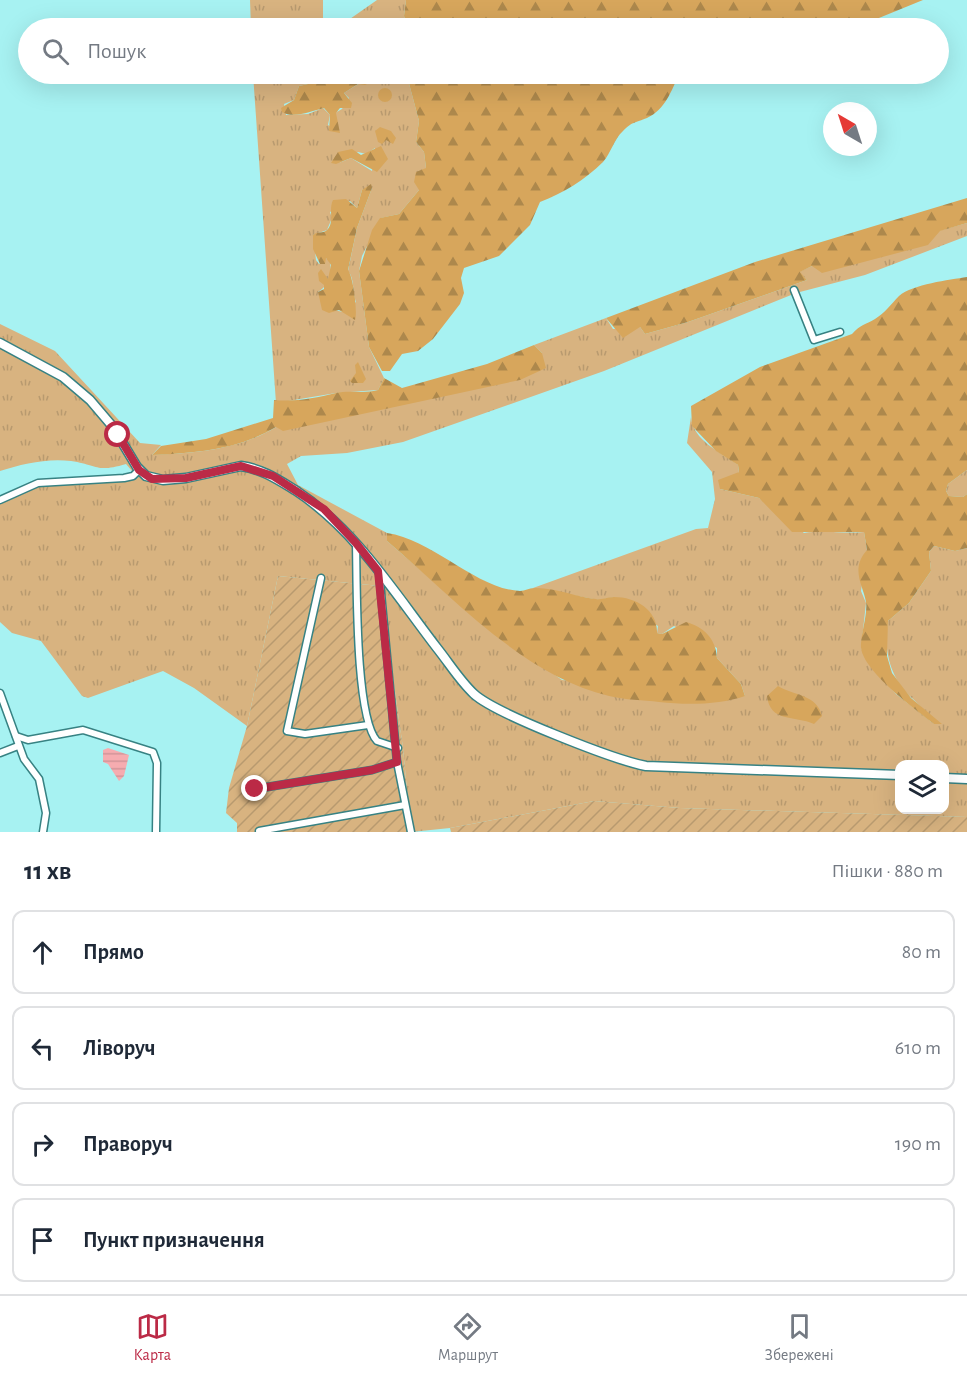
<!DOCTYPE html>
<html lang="uk">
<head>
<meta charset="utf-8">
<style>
  :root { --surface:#fff; --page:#f2f2f3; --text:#1f2937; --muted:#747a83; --line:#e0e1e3; --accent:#bb2a46 }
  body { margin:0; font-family:"Alegreya Sans",sans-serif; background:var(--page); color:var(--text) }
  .controls { position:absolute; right:18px; bottom:18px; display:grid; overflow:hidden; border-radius:12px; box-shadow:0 6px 24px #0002 }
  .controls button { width:54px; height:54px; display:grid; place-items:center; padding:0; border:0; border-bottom:2px solid var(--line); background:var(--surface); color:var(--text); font:30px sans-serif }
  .compass { position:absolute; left:823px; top:102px; width:54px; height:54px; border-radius:50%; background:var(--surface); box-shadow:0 6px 24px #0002; rotate:321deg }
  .stop { position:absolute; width:18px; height:18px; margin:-14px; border:4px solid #bb2a46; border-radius:50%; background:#fff }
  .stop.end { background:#bb2a46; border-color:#fff; box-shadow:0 2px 6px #0008 }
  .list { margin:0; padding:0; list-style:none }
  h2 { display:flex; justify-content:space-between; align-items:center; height:78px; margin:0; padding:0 24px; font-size:26px }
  h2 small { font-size:20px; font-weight:400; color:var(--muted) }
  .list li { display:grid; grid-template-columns:39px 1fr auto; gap:18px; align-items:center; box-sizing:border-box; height:84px; margin:0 12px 12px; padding:0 12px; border:2px solid var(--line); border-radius:12px }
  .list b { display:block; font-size:22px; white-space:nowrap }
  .list em { font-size:20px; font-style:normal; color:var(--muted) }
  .icon { flex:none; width:33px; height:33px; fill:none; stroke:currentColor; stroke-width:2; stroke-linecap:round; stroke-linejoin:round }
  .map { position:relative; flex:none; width:967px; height:832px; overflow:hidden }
  .search { position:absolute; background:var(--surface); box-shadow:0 6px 24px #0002; left:18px; right:18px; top:18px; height:66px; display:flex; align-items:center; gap:15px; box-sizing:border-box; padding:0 21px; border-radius:33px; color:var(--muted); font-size:22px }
  .sheet { height:462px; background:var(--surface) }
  nav { display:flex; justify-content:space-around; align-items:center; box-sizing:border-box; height:84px; border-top:2px solid var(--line); background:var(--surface); font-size:16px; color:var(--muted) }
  nav a { display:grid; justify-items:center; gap:3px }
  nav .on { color:var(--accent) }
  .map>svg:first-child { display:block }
  .grass { fill:url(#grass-tufts); fill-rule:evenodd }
  .forest { fill:url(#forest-firs) }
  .garden { fill:url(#garden-furrows) }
  .water { fill:url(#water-rules) }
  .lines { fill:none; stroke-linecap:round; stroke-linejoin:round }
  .street-casing { stroke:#378283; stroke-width:9 }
  .secondary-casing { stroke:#378283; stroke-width:11 }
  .street { stroke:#fff; stroke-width:6 }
  .secondary { stroke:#fff; stroke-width:8 }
  .route { stroke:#bb2a46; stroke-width:8 }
</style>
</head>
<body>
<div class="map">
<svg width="967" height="832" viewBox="0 0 967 832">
  <defs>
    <pattern id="grass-tufts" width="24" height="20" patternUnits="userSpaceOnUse" patternTransform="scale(1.5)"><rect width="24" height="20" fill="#d8b380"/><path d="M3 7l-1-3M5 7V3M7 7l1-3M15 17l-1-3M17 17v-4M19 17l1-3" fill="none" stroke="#b89a6f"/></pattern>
    <pattern id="forest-firs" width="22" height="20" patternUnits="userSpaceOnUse" patternTransform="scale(1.5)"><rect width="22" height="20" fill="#d7a65c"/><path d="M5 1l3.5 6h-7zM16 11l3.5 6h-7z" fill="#ad884c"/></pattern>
    <pattern id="garden-furrows" width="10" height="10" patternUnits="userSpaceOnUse" patternTransform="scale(1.5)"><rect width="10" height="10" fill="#d8b380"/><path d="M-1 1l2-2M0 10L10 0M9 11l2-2" fill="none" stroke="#b89a6f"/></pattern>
    <pattern id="water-rules" width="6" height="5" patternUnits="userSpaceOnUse" patternTransform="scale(1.5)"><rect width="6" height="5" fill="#f6acb0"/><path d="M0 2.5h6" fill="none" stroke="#d29498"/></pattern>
  </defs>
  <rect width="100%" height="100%" fill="#a7f2f2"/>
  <g class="grass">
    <path d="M250,0H323V28H251Z"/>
    <path d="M377,0H406L404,16L408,28H337Z"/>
    <path d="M253,74H330L316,76L317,82L299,86L294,100L284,104L286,115L308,114L323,108L330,115L328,125L339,132L335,113L342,109L349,98L344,93L374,74H409L407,76L419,121L416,142L424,152L426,168L419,190L399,214L381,218L362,256L359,271L369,347L384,378L378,390L336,393L276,403ZM375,148L372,171L351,158L339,163L358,152L366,154ZM372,188L357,228L348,271C355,279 352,292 356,302L343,312L334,310L318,292C329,286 333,271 329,259L325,258V263L319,264L316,260L313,235L327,230L332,218L330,212L350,201L357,208L362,190Z"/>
    <path d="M967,223V236L865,275L796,293L604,371L403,442L347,453L301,456L287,464L298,485L387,533V541L479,621L562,680L745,696L741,684L717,658V648L674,626L662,634L657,633L658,626L614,597L599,600L533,588L696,529L708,528L715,499L712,472L687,443L691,417C693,441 721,452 738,465L739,472L720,489L759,498L804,533C825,530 844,534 864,532L867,550L861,591L866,603L861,648L869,664L896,694L934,724C928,713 922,708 913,699C890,679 883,650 888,621L909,603L931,571L929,552L934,546L955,551L967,548V817L680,808L594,801L450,828L411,832L403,748L380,586L278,576L247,726L194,688L163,671L88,698L82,696L41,641L12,633L0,622V503L33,487L117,482L138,478L126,464C96,473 98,465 71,461C47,458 22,464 0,471V324L55,351L140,443L161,445L152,455C196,453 238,450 276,427L542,353L534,345L606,318L613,329L640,327L645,334L688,322L807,280L799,272L812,266ZM900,764H944V810H900Z"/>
    <path d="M967,470V494L963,497L949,496L946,491L948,484Z"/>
  </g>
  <g class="forest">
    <path d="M406,0H923L874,20L815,24L806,28H408L404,16Z"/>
    <path d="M330,74H374L366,80L369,83L365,85L358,84L344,93L352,103L351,108H340L336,113L340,133L329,131L330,115L324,108C311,111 294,119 282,112L281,108L294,100L299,86L317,82L316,75Z"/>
    <path d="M409,74H679C672,90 665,110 647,118C635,123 633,121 623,131C614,139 611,153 603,162C585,180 563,193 540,202L530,225L499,256L464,268L461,278L464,293L460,304L433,339L418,351L402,354L390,371H382L369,347L359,271L372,230L380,218L399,214L419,190L414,182L416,172L426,168L424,152L416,142L419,121L407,76Z"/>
    <circle cx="385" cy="95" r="7"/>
    <path d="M380,127L391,131L396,138L393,144L386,140L382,144L378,142L375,131Z"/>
    <path d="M381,146L388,159L377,172L351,158L336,164L331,163L338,152L352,149L361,155Z"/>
    <path d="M371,184L372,188L357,228L348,270C353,276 358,312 355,320L339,310L329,313L322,310L318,292L324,289V285L319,281L318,273L321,269L328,279L331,265L326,258L325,264H320L313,249V235C318,231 322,234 327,230C335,222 328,210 333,200L346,199L357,208L362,190Z"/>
    <path d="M967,198V223L940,231L928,245L822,273L812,266L800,272L807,280L688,322L645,334L640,327L623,338L606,318L755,262Z"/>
    <path d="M967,277V470L948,484L946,491L949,496L963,497L967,494V548L955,551L934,546L929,552L931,571L909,603L888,621L887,656L892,673L911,698L942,724H934C916,710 864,672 861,648C860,636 868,614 866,602C863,585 850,569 867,550L864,532H792L759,498L720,489L718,480L739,472L738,465L716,451L692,426L691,406L760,367L852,334C861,324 865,325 875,319C885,313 891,304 899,296C913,284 949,280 967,277Z"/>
    <path d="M534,345L542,353L546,368L520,380L283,431L276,427C238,450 195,453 152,455L161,446L206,439L273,418L274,400C296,402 315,398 336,393C349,390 364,394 378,390L384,378L402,388L487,364Z"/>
    <path d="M358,362L366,379L363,383H352L350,381L356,373L355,365Z"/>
    <path d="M387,533C434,540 476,589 520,591C525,591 529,588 534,588C554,587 576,597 596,599C603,600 608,597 614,597C637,597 658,611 657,633L662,634L686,622C704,627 716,639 717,658L741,684L745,696C720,705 686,705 659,702C643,700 625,700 609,696C522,675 453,597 387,541Z"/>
    <path d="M778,686C794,696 817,694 822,716L814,724C794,715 770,723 767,696Z"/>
  </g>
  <g class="garden">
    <path d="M278,576L380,586L403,748L411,832H237V823L226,813L229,788L247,726Z"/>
    <path d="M594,801L680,808L967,817V832H451L450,828Z"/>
  </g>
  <path class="water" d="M108,748L129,755L124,776L119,781L108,764L103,762V750Z"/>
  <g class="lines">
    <defs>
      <g id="street">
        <path d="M794,290L814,340L840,332"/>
        <path d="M0,500L38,483L124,478L133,476L139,470"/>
        <path d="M356,544C357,582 355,717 377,741L398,748"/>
        <path d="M379,572L397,762L411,832"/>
        <path d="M321,578L287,731L305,734L368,725"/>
        <path d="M0,693L24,759L39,779L46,813L43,832"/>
        <path d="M16,736L28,740L83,730L153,752L157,763L156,832"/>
        <path d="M0,753L18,746"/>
        <path d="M255,789L372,770L397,762"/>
        <path d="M259,831L405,805"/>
      </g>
      <g id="secondary">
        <path d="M0,343L63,377L90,400L113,427L137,467L146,476L163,480L186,478L241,466C262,469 277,479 295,490C355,529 394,592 437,648C449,663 460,681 474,694C496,714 615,760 646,766L900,775"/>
        <path d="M944,778L967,779"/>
      </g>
    </defs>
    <use href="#street" class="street-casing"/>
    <use href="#secondary" class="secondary-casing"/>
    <use href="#street" class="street"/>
    <use href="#secondary" class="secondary"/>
  </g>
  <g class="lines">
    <path class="route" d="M118,435L139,470L152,479L186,478L241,466L273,476L324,509L356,543L378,571L397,762L372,770L255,789"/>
  </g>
</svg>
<div class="controls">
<button><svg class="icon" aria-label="layers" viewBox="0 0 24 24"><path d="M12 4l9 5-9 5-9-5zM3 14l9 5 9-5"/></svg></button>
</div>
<svg class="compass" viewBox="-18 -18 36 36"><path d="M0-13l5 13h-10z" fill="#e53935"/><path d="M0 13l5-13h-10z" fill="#747a83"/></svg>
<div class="stop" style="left:118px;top:435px"></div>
<div class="stop end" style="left:255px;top:789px"></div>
<div class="search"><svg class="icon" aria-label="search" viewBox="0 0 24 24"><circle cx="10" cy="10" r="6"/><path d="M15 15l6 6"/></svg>Пошук</div>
</div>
<section class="sheet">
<h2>11 хв<small>Пішки · 880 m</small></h2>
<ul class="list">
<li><svg class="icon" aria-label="ahead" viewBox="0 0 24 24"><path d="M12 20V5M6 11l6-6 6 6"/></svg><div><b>Прямо</b></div><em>80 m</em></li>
<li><svg class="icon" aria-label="left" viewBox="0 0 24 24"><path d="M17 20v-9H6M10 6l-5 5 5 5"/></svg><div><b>Ліворуч</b></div><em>610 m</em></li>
<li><svg class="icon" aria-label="right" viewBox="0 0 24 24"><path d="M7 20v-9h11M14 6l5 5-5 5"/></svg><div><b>Праворуч</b></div><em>190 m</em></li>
<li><svg class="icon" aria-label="arrive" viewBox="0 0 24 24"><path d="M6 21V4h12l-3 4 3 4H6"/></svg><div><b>Пункт призначення</b></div></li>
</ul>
</section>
<nav>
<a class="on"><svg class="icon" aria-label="map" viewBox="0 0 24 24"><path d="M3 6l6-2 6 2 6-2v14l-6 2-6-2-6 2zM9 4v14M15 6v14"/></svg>Карта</a>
<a><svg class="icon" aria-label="directions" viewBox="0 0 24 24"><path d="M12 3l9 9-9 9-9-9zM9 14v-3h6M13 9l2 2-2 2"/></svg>Маршрут</a>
<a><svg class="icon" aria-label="saved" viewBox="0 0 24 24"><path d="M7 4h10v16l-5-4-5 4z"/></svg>Збережені</a>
</nav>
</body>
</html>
